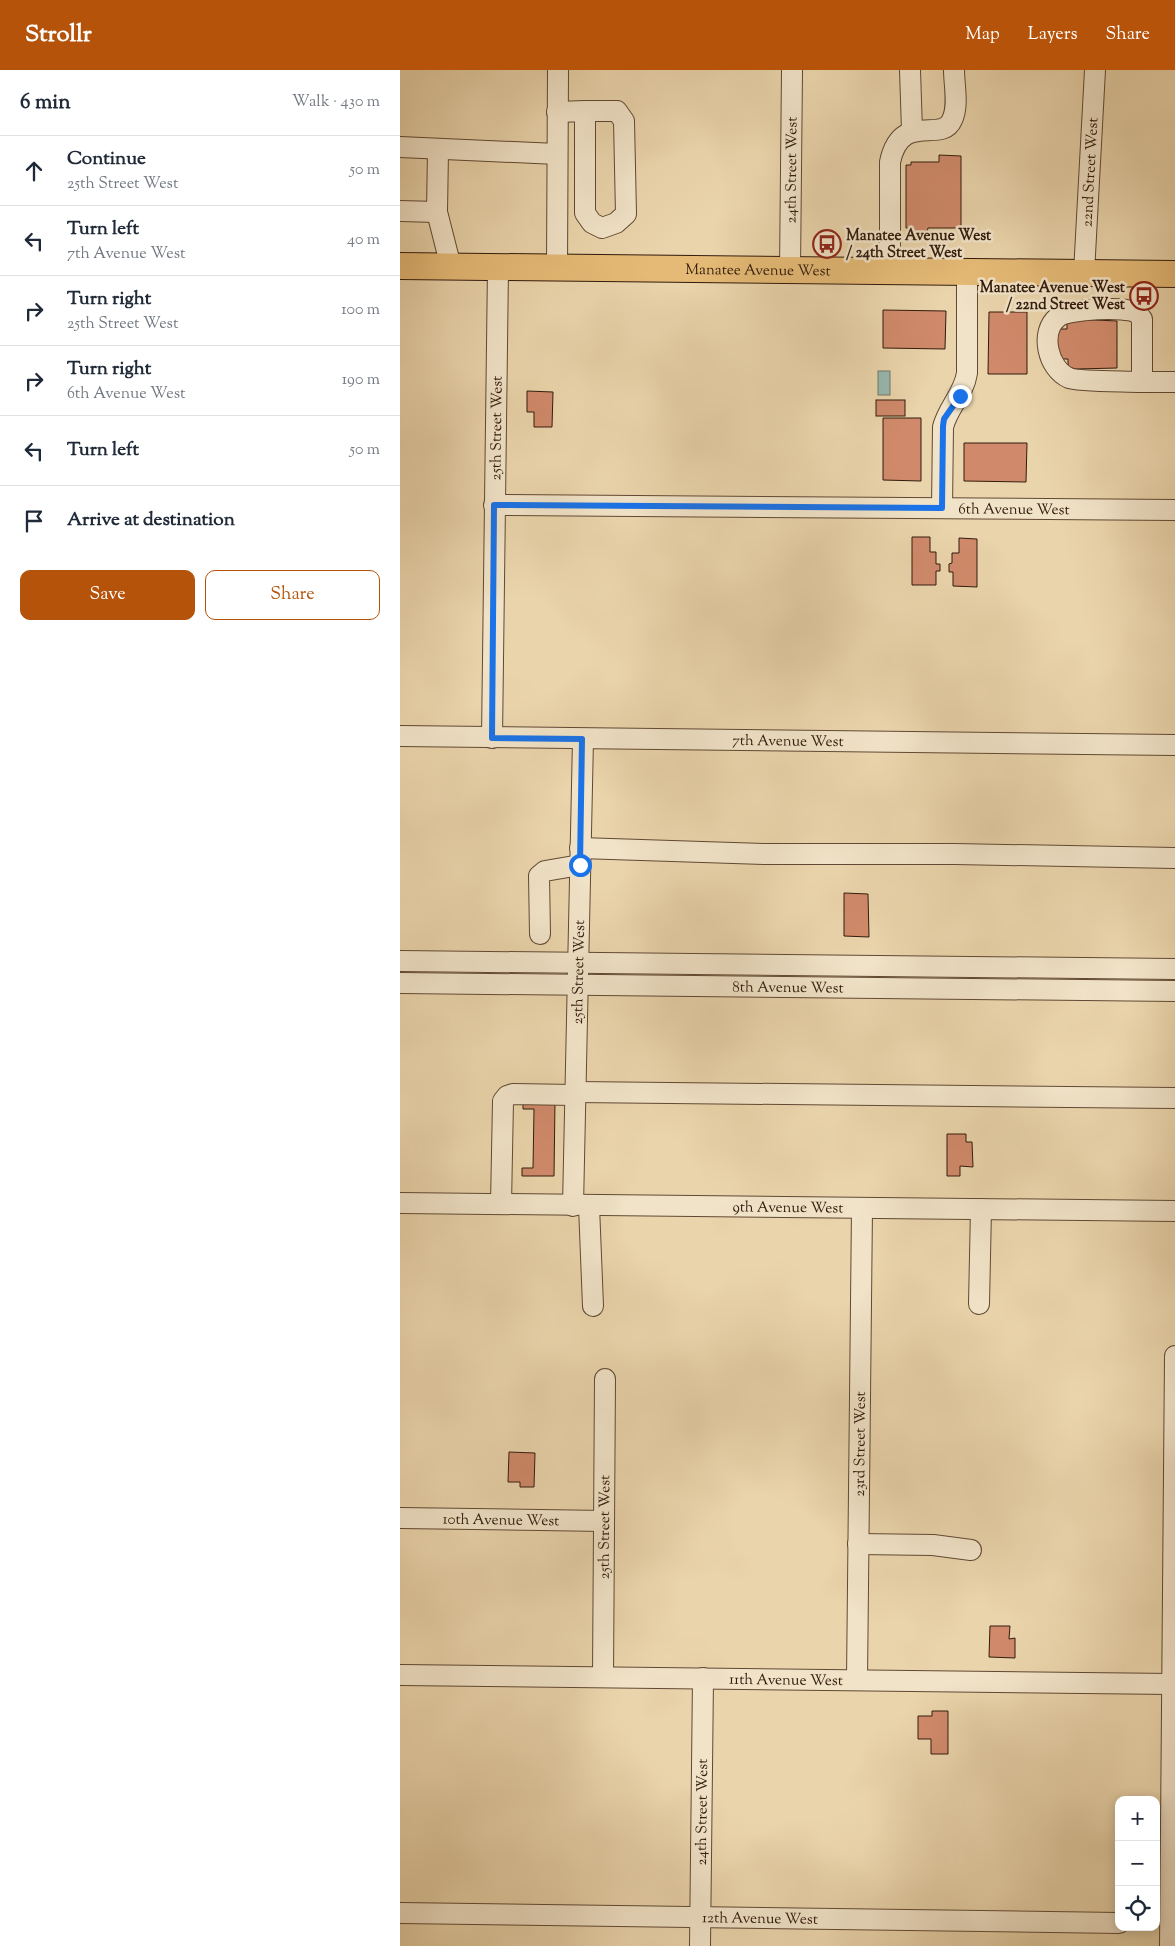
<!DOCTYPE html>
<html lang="en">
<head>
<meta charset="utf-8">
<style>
  :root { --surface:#fff; --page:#f6f6f7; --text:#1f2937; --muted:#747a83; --line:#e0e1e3; --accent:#b45309 }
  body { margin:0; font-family:"Sorts Mill Goudy",serif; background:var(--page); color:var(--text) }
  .controls { position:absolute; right:15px; bottom:15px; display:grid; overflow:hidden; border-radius:10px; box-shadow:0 2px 12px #0003 }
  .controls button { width:45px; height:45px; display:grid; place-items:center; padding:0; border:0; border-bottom:1px solid var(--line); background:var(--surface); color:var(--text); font:25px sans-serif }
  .stop { position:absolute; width:15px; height:15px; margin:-11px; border:4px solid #1a73e8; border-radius:50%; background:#fff }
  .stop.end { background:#1a73e8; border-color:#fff; box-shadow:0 1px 5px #0008 }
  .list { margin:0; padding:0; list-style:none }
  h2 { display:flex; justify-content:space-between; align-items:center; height:65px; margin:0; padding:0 20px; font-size:21px }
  h2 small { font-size:16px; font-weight:400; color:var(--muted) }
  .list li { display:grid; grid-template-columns:32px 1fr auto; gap:15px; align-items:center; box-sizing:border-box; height:70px; padding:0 20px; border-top:1px solid var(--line) }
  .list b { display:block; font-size:19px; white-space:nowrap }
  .list p { margin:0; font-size:16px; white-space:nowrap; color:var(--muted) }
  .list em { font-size:16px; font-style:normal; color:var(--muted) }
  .actions { display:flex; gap:10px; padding:15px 20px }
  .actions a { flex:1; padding:11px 0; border:1px solid var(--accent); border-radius:10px; text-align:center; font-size:18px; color:var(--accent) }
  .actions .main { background:var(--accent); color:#fff }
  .icon { flex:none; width:28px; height:28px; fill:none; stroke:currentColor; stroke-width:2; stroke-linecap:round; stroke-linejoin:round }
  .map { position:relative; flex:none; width:775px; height:1876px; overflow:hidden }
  header { display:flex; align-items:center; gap:30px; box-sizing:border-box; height:70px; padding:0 25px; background:var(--accent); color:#fff }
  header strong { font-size:24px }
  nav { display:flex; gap:28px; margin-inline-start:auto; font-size:18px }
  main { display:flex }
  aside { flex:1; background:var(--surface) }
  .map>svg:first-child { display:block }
  .water { fill:#98b7af; stroke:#6f796e }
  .building { fill:#d08a6b; stroke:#321b0d }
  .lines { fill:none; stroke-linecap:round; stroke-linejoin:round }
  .minor-casing { stroke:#604934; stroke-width:22 }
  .major-casing { stroke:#321b0d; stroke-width:28 }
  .minor { stroke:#f1e3c8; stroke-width:20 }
  .major { stroke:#e5ba76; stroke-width:26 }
  .route { stroke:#1a73e8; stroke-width:6 }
  .labels { text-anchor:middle; stroke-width:5; stroke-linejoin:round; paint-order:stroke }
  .street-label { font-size:15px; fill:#321b0d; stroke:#f1e3c8 }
  .poi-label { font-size:15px; font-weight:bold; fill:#321b0d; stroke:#f1e3c8; text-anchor:start }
</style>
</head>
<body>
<header>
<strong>Strollr</strong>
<nav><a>Map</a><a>Layers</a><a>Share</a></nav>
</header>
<main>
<aside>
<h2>6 min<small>Walk · 430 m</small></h2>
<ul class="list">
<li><svg class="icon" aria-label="ahead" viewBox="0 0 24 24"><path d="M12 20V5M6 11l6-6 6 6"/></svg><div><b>Continue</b><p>25th Street West</p></div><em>50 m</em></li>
<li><svg class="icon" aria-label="left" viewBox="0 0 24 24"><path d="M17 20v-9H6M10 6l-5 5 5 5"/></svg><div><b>Turn left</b><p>7th Avenue West</p></div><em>40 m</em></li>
<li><svg class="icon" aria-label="right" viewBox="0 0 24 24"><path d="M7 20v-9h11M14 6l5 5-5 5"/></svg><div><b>Turn right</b><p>25th Street West</p></div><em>100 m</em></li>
<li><svg class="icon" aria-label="right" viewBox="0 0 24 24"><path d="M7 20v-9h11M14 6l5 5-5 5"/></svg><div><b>Turn right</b><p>6th Avenue West</p></div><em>190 m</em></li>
<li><svg class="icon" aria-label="left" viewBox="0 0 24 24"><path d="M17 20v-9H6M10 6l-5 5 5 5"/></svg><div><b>Turn left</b></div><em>50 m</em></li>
<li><svg class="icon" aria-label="arrive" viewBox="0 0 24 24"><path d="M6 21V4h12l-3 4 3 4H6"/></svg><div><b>Arrive at destination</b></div></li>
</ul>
<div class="actions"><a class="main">Save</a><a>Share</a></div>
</aside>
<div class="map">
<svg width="775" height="1876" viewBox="0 0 775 1876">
  <rect width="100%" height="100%" fill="#ead4ab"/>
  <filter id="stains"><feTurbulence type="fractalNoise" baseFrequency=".004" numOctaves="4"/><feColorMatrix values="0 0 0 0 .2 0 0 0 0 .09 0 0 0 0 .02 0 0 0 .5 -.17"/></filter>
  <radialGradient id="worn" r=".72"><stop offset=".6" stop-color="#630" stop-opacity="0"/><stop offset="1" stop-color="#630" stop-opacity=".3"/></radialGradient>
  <rect class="water" x="478" y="301" width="12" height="24"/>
  <g class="building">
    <path d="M539,85L561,86V158H528L527,162H510V158H506V95H511V92H539Z"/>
    <path d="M483,240L546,241L545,279L483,278Z"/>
    <path d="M589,242H627V304H588Z"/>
    <path d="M675,249L717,251V298L676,299L668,297V289H656V259H667V251Z"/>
    <path d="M127,321L153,322L152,357H134V342H127Z"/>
    <rect x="476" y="330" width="29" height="16"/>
    <path d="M483,348H521V411L483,410Z"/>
    <path d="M564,373H627L626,412L564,411Z"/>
    <path d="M512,467H530V482H536V494H540V501H536V515H512Z"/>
    <path d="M559,468L577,469V517L553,516V502H549V494L552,493V483H559Z"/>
    <path d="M444,823L468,824L469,867L444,866Z"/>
    <path d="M123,1031H155L154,1106H122V1098H133L134,1039H123Z"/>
    <path d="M547,1064H566V1072H572L573,1097L560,1096V1106H547Z"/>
    <path d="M109,1382L135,1383L134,1417H120V1412H108Z"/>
    <path d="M590,1556H610L609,1569L615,1568V1588L589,1587Z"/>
    <path d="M532,1641H548V1684H531V1669H518V1646H532Z"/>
  </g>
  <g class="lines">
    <defs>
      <g id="minor">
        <path d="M510,0L512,61"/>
        <path d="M157,42L185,41V143L192,153L202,158L216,153L226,144L224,51L217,41H185"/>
        <path d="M0,77L157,84"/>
        <path d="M38,80L37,142L51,197"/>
        <path d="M0,141L37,142"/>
        <path d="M157,198L158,0"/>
        <path id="s1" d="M390,200L392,0"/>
        <path d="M490,201V92C501,40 542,74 552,50C559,36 554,15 554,0"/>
        <path id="s2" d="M684,203L695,0"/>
        <path d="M742,312C728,311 679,312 669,308C648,299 639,262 658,247C668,239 726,236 737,243C739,244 740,247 742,249V312H775"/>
        <path id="s3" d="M94,435L775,440"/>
        <path d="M542,438L543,357C548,337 564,324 567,303V202"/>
        <path id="s4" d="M0,666L775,675"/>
        <path id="s5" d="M92,668L98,197"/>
        <path d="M180,778L364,784H555L775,788"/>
        <path d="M140,864L139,806L145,801L180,795"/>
        <path d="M0,891L775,899"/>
        <path id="s6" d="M0,913L775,921"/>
        <path d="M175,1022L775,1028"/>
        <path id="s7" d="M0,1133L775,1141"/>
        <path d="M101,1134L103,1031L107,1026L113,1024L175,1025"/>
        <path id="s8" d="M173,1136L183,669"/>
        <path d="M189,1136L193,1236"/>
        <path d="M579,1234L581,1139"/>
        <path id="s9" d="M0,1448L204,1451"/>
        <path d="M458,1474L533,1475L571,1480"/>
        <path id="s10" d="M0,1605L772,1614"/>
        <path id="s11" d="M203,1606L205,1309"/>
        <path id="s12" d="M457,1610L462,1138"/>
        <path id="s13" d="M0,1843L719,1853"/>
        <path id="s14" d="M300,1876L303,1608"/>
        <path d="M770,1876L775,1286"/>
      </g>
      <g id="major">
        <path id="s15" d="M0,196L775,204"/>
      </g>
    </defs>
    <use href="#minor" class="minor-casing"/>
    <use href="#major" class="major-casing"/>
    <use href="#minor" class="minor"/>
    <use href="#major" class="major"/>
  </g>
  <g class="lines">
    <path class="route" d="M180,795L182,669L92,668L94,435L542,438L543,356L544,349L560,326"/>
  </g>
  <defs>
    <symbol id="bus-ring" viewBox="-11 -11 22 22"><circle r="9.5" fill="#f1e3c8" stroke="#8f2418" stroke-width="1.5"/><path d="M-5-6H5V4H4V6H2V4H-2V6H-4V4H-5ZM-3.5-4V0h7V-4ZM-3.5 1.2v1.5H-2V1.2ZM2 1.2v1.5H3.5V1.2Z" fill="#8f2418"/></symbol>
  </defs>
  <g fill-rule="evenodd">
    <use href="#bus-ring" x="411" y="158" width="32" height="32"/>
    <use href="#bus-ring" x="728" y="210" width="32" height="32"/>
  </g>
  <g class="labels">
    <g class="street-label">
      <text dy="5" stroke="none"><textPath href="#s1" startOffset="100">24th Street West</textPath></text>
      <text dy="5" stroke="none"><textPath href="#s2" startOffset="101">22nd Street West</textPath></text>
      <text dy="5" stroke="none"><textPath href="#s15" startOffset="358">Manatee Avenue West</textPath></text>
      <text dy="5" stroke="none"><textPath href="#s5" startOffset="310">25th Street West</textPath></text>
      <text dy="5" stroke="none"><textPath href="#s3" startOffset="520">6th Avenue West</textPath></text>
      <text dy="5" stroke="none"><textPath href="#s4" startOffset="388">7th Avenue West</textPath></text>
      <text dy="5" stroke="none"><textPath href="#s8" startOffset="234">25th Street West</textPath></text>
      <text dy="5" stroke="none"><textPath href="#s6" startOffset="388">8th Avenue West</textPath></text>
      <text dy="5" stroke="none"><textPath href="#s7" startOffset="388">9th Avenue West</textPath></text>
      <text dy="5" stroke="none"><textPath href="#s12" startOffset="236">23rd Street West</textPath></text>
      <text dy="5" stroke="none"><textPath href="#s9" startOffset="101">10th Avenue West</textPath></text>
      <text dy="5" stroke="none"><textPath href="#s11" startOffset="149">25th Street West</textPath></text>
      <text dy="5" stroke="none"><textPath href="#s10" startOffset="386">11th Avenue West</textPath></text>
      <text dy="5" stroke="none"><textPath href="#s14" startOffset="134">24th Street West</textPath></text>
      <text dy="5" stroke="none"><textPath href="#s13" startOffset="360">12th Avenue West</textPath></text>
    </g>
    <g class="poi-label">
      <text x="446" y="170">Manatee Avenue West<tspan x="446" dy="17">/ 24th Street West</tspan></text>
      <text x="725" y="222" text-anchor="end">Manatee Avenue West<tspan x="725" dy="17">/ 22nd Street West</tspan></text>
    </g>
  </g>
  <rect width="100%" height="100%" filter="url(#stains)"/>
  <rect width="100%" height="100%" fill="url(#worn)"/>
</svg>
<div class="controls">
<button>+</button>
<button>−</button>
<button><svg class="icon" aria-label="locate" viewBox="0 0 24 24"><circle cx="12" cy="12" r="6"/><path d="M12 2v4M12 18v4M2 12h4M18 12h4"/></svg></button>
</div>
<div class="stop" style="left:180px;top:795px"></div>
<div class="stop end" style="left:560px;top:326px"></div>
</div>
</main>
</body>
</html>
